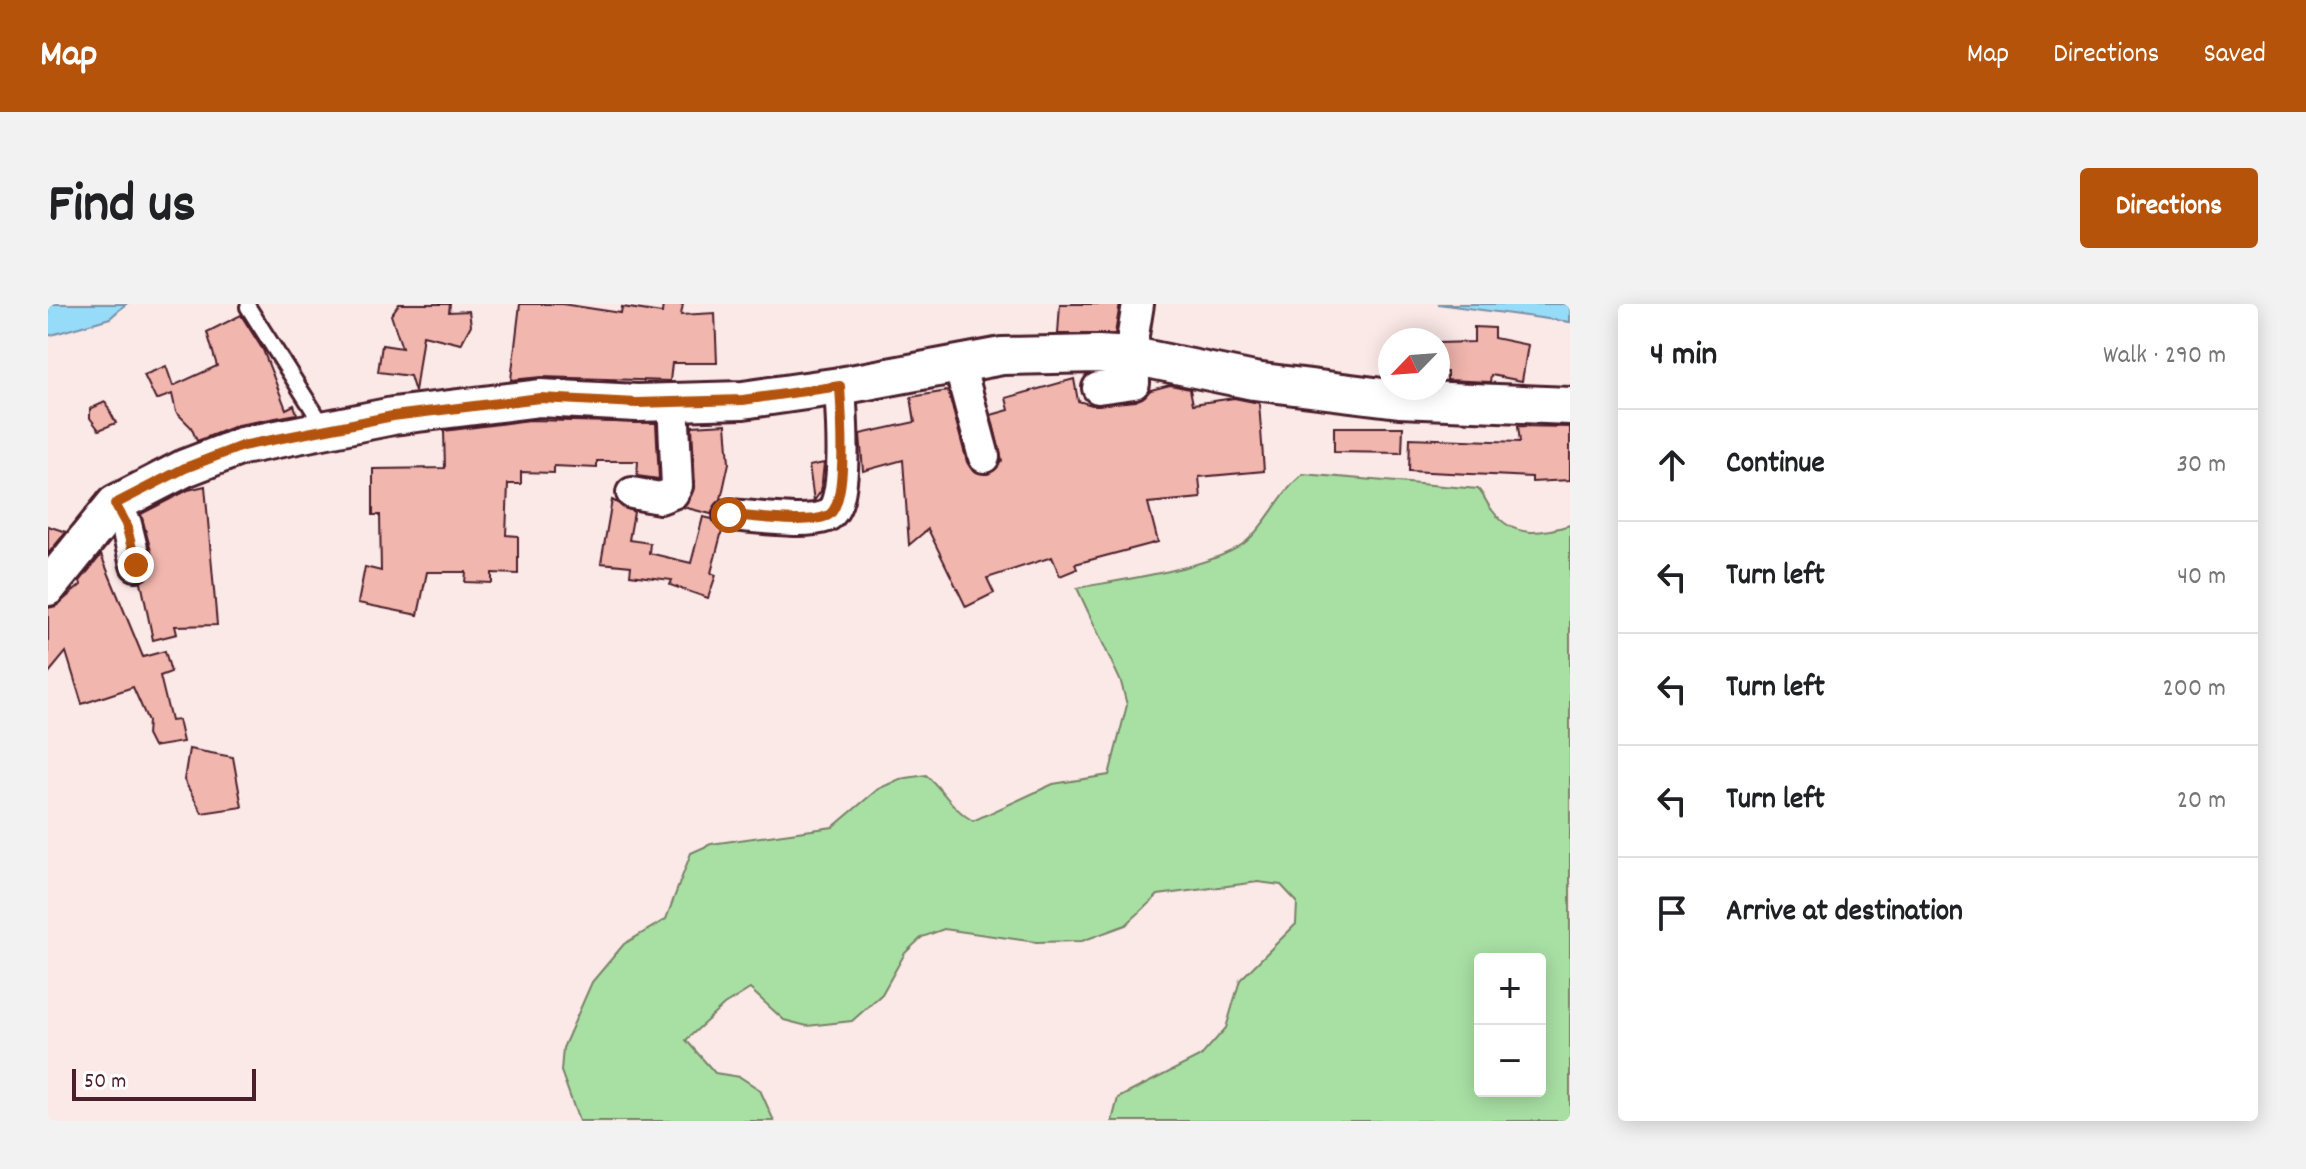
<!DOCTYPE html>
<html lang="en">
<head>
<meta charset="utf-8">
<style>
  :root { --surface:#fff; --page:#f2f2f2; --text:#202124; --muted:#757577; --line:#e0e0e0; --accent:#b45309 }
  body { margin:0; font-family:Dekko,sans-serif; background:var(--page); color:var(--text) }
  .controls { position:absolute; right:24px; bottom:24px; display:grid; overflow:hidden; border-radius:8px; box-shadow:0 4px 20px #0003 }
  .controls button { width:72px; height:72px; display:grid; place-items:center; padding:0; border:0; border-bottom:2px solid var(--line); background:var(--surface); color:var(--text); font:40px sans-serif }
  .compass { position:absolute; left:1330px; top:24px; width:72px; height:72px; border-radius:50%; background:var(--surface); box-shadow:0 4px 20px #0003; rotate:245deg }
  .scale { position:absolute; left:24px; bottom:20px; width:184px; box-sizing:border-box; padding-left:8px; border:4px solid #4a1f2b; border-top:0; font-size:22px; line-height:28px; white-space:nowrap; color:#4a1f2b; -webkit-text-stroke:6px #fff; paint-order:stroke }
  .stop { position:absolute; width:24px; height:24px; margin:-18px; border:6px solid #b45309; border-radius:50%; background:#fff }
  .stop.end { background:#b45309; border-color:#fff; box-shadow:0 2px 8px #0008 }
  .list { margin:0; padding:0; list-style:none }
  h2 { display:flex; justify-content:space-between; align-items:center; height:104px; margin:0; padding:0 32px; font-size:34px }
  h2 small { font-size:26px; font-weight:400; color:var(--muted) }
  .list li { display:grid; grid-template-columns:52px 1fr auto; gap:24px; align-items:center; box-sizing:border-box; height:112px; padding:0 32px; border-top:2px solid var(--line) }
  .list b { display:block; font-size:30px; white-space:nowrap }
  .list em { font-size:26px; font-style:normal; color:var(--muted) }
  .icon { flex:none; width:44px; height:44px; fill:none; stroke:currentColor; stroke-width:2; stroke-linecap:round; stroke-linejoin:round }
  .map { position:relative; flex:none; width:1522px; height:817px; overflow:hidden; border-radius:8px }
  header { display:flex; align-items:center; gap:48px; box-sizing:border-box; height:112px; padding:0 40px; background:var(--accent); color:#fff }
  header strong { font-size:38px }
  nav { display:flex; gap:44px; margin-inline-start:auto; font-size:28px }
  .intro { display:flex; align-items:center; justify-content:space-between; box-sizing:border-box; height:192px; padding:0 48px }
  h1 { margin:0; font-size:56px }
  .button { padding:20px 36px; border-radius:8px; background:var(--accent); color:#fff; font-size:28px; font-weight:700 }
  main { display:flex; gap:48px; padding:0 48px }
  aside { flex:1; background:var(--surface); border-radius:8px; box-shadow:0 4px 20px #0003 }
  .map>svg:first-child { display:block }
  .green { fill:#a8e0a4; stroke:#798068; stroke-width:2; fill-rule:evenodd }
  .water { fill:#96dcf8; stroke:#7890a6; stroke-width:2 }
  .building { fill:#f1b6ae; stroke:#4a1f2b; stroke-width:2 }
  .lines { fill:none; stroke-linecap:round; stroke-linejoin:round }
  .service-casing { stroke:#4a1f2b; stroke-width:20 }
  .minor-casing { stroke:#4a1f2b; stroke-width:36 }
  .tertiary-casing { stroke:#4a1f2b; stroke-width:42 }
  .service { stroke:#fff; stroke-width:14 }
  .minor { stroke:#fff; stroke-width:30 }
  .tertiary { stroke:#fff; stroke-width:36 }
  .route { stroke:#b45309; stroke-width:10 }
</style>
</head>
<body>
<header>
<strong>Map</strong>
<nav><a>Map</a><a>Directions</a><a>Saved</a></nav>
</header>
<div class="intro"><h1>Find us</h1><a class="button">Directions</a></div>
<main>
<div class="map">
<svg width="1522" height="817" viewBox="0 0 1522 817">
  <rect width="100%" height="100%" fill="#fbe9e7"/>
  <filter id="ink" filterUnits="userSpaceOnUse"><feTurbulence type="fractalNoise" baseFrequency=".0125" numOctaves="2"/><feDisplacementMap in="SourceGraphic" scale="16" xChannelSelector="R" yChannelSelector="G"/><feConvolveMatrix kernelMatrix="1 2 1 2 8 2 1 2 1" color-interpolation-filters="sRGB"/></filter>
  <g filter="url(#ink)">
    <path class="green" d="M1255,170L1430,185C1437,192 1438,199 1444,206C1465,235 1493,230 1522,221V817H1064L1070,794L1153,752L1178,724L1192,676L1248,620L1249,598L1233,581L1210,578L1110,591L1078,621L1034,637L988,638L896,625L874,633L857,649L834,690L804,717L759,722L736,716L702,685L676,701L638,736L667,769L692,773L712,786L726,817H531L513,767L515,744L544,678L576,640L618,615L643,549L663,540L785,523L830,485L852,475L878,471C896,487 904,505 925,517L1005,480L1061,471L1079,401L1073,378L1029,284C1072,276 1169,264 1200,236C1221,217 1231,190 1255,170ZM1432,655H1492V787H1432Z"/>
    <g class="water">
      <path d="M0,0H78L62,14L0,32Z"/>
      <path d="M1390,0H1522V18Z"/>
    </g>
    <g class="building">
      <path d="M351,0H402L401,8L421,7L423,21L413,40L375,31L367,88L362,72L330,68L334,41L354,44L343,11Z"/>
      <path d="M472,0H514L573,9L574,3L614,9L615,0H635L633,11L667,9L669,59H624L622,77L493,73L463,76Z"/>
      <path d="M1012,0H1072L1067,30H1010Z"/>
      <path d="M193,11L215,46L238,105L246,101L249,110L190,121L149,137L143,123L128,108L124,90L108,96L96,71L118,62L125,82L169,62L159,28Z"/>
      <path d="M1426,23L1446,24V34L1480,41L1474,77L1443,71L1442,78L1399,76V68H1390V39L1426,38Z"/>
      <path d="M1026,75L1030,97L1044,101L1088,97L1103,86L1122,81L1142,85L1145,100L1186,94L1211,99L1216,167L1151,173L1153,194L1100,199L1110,238L1027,260L1029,265L1012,272L1004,253L939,274L946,289L918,303L880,225L861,241L855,156L815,167L812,130L867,118L863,93L900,87L919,158L924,166L940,170L954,157L943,111L961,106L958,94Z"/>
      <path d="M57,98L68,119L51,126L42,114V105Z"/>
      <path d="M482,116L608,119L611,175L589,172L590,157H549V164L506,162V169L473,168V180H460L458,231L470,232V270L444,269V279L417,278L418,268H379L370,311L310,299L317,263L333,267L332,211H325V165L397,164L396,127Z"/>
      <path d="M678,120L681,159L673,195L663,210L635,203L647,182L644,122Z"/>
      <path d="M1470,122L1522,123V176L1484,178V173L1361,167L1362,134L1472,138Z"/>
      <path d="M1286,123H1355L1354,149L1286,148Z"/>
      <path d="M776,159L773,187L766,197L761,162Z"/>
      <path d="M157,182L169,321L127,322L129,330L105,336L93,278L105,267L106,258L93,210L140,186Z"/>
      <path d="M564,196L586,208L581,236L602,239L601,249L643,259L655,213L664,215L674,227L663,269L668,271L660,294L622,281L624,276L582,271L583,262L553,259Z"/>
      <path d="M0,222L18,228L0,250Z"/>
      <path d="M53,251L95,353L117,347L123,368L112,372L123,417L130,416L135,438L105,443L99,431L100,417L85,383L34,400L18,348L0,370V304L8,302L33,281L32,277Z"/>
      <path d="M141,445L185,453L194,503L154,509L136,476Z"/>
    </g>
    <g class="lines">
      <defs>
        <path id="service" d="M200,3L276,123"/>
        <g id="minor">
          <path d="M911,60L936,153"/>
          <path d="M1050,84L1086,79L1085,31L1090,0"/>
          <path d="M584,189L612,194L625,189L629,182L625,98"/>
          <path d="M67,200L78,220L88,261"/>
          <path d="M681,211C706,212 757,221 779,212C802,202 793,106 792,82"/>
        </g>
        <path id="tertiary" d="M0,283L67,200L137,164L194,142L345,112L492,94L589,99L695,96L792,82L954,52L1050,50L1085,52L1206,77L1351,95L1522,102"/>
      </defs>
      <use href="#service" class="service-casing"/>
      <use href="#minor" class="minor-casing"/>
      <use href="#tertiary" class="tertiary-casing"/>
      <use href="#service" class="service"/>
      <use href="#minor" class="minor"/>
      <use href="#tertiary" class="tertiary"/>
    </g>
  </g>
  <g class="lines" filter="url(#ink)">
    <path class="route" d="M88,261L78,220L67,200L137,164L194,142L345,112L492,94L589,99L695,96L792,82C793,106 802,202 779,212C757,221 706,212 681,211"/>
  </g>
</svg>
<div class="controls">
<button>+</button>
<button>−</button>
</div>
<svg class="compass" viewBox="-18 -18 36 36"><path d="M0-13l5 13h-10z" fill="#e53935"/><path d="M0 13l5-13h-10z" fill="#757577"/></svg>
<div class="scale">50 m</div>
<div class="stop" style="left:681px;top:211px"></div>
<div class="stop end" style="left:88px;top:261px"></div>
</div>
<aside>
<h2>4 min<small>Walk · 290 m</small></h2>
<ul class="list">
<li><svg class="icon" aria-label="ahead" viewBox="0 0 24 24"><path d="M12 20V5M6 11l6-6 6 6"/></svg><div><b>Continue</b></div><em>30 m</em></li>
<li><svg class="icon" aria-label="left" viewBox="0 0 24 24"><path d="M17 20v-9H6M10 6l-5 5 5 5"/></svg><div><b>Turn left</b></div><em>40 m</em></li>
<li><svg class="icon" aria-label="left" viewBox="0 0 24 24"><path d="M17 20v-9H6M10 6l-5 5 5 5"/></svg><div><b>Turn left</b></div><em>200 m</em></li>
<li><svg class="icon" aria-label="left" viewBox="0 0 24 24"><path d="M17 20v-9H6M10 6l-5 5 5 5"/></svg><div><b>Turn left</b></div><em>20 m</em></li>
<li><svg class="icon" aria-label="arrive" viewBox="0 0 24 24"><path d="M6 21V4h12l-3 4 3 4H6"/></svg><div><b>Arrive at destination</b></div></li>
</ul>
</aside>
</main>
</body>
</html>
